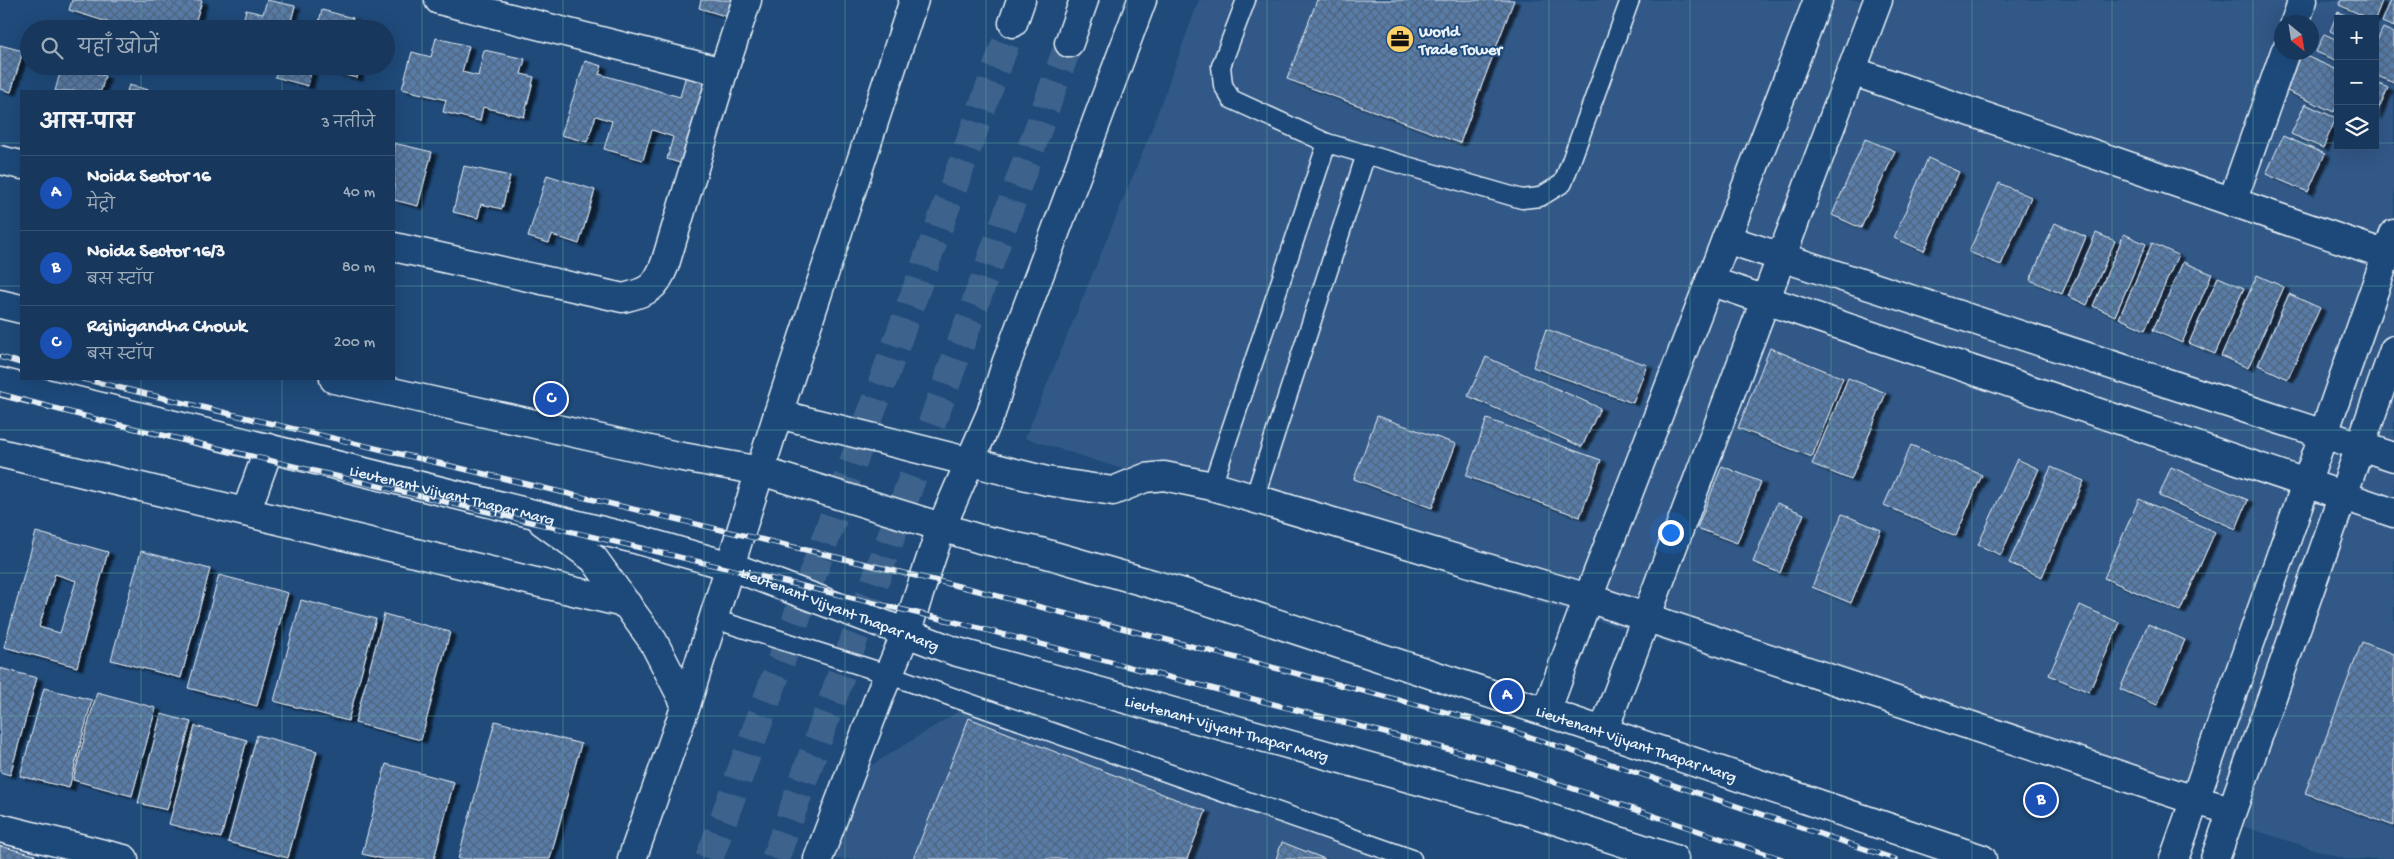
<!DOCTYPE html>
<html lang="hi">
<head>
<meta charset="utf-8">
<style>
  :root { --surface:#17385c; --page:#203f62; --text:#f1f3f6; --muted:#9eacbb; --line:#365272; --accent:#ffd166 }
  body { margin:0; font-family:"Gochi Hand","Playpen Sans Deva",sans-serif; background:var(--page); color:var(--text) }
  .controls { position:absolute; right:15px; top:15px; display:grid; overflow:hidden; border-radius:0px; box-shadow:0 5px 20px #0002 }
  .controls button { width:45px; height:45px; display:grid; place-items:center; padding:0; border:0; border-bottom:1px solid var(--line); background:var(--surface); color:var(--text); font:25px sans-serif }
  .compass { position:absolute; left:2274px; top:15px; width:45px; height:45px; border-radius:50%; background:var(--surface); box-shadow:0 5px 20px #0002; rotate:150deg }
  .you { position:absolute; left:1670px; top:532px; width:18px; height:18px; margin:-12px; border:4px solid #fff; border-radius:50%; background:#1a73e8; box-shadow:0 0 0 8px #1a73e833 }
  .badge { display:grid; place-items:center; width:32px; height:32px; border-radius:50%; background:var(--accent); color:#fff; font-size:16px; font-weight:700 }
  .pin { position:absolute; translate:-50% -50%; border:2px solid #fff; box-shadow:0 1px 5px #0006 }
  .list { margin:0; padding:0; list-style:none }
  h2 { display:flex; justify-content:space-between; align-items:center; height:65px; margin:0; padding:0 20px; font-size:21px }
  h2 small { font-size:16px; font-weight:400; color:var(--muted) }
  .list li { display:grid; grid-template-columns:32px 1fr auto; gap:15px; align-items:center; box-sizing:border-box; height:75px; padding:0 20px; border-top:1px solid var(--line) }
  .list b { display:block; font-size:19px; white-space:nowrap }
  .list p { margin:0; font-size:16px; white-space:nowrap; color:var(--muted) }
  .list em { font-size:16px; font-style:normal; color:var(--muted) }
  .icon { flex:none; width:28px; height:28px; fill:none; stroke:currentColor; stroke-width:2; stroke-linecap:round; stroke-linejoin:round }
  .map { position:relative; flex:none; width:2394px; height:859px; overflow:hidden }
  .search { position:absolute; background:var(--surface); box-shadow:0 5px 20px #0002; left:20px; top:20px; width:375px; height:55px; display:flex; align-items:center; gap:12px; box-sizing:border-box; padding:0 18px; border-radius:28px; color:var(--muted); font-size:19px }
  .panel { position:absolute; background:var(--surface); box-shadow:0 5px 20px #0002; left:20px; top:90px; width:375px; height:290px; border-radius:0px }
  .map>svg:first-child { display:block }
  .built { fill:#305988; fill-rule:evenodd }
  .building { fill:url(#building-cross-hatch); stroke:#e8f1f8; fill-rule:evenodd; filter:url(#shadow) }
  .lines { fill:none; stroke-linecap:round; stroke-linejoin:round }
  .secondary-tunnel { stroke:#3d638d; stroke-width:28; stroke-dasharray:28 14; stroke-linecap:butt }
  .lane-casing { stroke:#e8f1f8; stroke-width:21 }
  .street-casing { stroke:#e8f1f8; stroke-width:31 }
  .secondary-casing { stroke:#e8f1f8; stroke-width:31 }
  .lane { stroke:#1f4a7a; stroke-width:18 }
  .street { stroke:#1f4a7a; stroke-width:28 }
  .secondary { stroke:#1f4a7a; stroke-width:28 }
  .rail-casing { stroke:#e8f1f8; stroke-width:5.5 }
  .rail { stroke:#1f4a7a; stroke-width:4; stroke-dasharray:11; stroke-linecap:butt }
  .grid { fill:none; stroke:#5ba19e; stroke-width:1; stroke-opacity:0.55 }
  .labels { text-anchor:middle; stroke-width:4; stroke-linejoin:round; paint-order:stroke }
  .poi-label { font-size:16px; font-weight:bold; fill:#e8f1f8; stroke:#1f4a7a; text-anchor:start }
  .street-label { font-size:16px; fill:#e8f1f8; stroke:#1f4a7a }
</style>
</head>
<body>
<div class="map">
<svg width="2394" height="859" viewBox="0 0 2394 859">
  <defs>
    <pattern id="building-cross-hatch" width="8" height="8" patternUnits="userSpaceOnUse" patternTransform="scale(1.25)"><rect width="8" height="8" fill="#587ca8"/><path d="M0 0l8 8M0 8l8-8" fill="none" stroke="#50657e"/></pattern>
    <filter id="shadow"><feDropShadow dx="5.5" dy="3" stdDeviation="1" flood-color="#0009"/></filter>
  </defs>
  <rect width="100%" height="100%" fill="#1f4a7a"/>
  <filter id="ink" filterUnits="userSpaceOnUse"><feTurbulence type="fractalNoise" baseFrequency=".02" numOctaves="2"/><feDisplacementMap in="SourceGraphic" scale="10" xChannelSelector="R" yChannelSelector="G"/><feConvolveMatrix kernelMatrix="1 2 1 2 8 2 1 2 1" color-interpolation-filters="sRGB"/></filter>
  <g filter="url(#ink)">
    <g class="built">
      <path d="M1199,0H2394V859H2345L1025,438L1148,139ZM2338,19H2375V146H2338ZM2282,22H2312V52H2282Z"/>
      <path d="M964,708L1414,859H832L862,771Z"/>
    </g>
    <g class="building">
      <path d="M72,0H200L202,1L193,29H160L150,25L148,29H115L117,25L69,10Z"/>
      <path d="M267,0L295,6L289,29H241L246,10L263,14Z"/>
      <path d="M701,0H734L728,17L699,8Z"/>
      <path d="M1317,0H1514L1460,143L1287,79Z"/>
      <path d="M2341,0H2379L2382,1L2375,19H2371L2339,5Z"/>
      <path d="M2391,0H2394V27L2382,22Z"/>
      <path d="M322,10L353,18L350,29H317Z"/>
      <path d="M2338,12L2355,19H2338V35L2330,31Z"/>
      <path d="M2383,28L2394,33V83L2375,75V45Z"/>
      <path d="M2324,34L2338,40V61L2316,52Z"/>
      <path d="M436,38L469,46L462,72L478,76L484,50L525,59L521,74L534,77L524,117L483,107L480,121L443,112L446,100L402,89L412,52L431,57Z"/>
      <path d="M0,45L23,51L11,92L0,89Z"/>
      <path d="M2301,54L2338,70V103L2334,112L2285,90Z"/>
      <path d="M585,61L602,66L599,74L680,97L687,71L711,78L686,165L667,159L673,137L652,130L643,160L604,149L612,121L596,116L587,142L561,135Z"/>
      <path d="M62,66H71L105,76L101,91H55Z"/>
      <path d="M279,66H360L357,78L312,67L308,86L275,77Z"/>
      <path d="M2375,82L2388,88L2375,117Z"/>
      <path d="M129,85L153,91H127Z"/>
      <path d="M2305,104L2336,118L2323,148L2291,134Z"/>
      <path d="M2283,136L2325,154L2308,192L2266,174Z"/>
      <path d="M1865,139L1895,151L1861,228L1832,215Z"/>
      <path d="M394,143L432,152L418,206L394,200Z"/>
      <path d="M1928,158L1959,172L1924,251L1894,238Z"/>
      <path d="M464,166L510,176L502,209L481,204L478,218L453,212Z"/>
      <path d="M547,175L595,190L579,244L552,235L549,243L528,237Z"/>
      <path d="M1999,183L2031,197L2001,265L1969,252Z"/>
      <path d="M2055,223L2086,237L2062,294L2030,280Z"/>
      <path d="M2096,233L2115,241L2087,305L2068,296Z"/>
      <path d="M2124,234L2146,244L2115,316L2093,306Z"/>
      <path d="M2152,243L2178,255L2145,330L2119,318Z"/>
      <path d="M2183,262L2212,274L2182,343L2153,330Z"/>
      <path d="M2257,275L2284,287L2248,368L2221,356Z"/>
      <path d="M2218,277L2244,288L2215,354L2189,343Z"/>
      <path d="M2289,294L2320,308L2288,379L2258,365Z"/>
      <path d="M1546,329L1647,365L1633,403L1533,367Z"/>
      <path d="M1770,348L1843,378L1812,457L1738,428Z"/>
      <path d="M1486,357L1600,408L1582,447L1468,396Z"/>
      <path d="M1848,378L1886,393L1851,480L1812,464Z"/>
      <path d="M1377,416L1456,444L1432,508L1354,479Z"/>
      <path d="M1487,419L1601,460L1580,517L1466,476Z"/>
      <path d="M1911,445L1982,475L1956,536L1884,505Z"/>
      <path d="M2017,459L2039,469L2001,555L1978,545Z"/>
      <path d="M1722,466L1761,482L1737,543L1697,528Z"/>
      <path d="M2051,467L2084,481L2042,577L2009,563Z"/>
      <path d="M2171,467L2248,500L2236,529L2159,496Z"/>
      <path d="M2139,499L2215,532L2180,611L2104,578Z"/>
      <path d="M1777,503L1804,514L1780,573L1753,562Z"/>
      <path d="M1842,514L1881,530L1851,603L1812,587Z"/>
      <path d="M36,532L108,552L77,667L4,647ZM55,574L76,581L60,633L39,627Z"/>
      <path d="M141,551L210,569L181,678L111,660Z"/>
      <path d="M219,575L288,593L257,706L188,688Z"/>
      <path d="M301,600L376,619L348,721L274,701Z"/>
      <path d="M2080,605L2120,623L2089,692L2049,675Z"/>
      <path d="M384,614L450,632L421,740L355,723Z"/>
      <path d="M2148,624L2185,640L2157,705L2120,689Z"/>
      <path d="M2362,642L2394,654V826L2305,793Z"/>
      <path d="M0,668L37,678L10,775L0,772Z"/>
      <path d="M44,688L92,700L69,788L20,776Z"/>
      <path d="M97,692L156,708L132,796L73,780Z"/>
      <path d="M161,714L191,722L167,810L138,803Z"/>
      <path d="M969,718L1206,811L1187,859H913Z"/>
      <path d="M495,721L581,744L550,859H458Z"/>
      <path d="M195,726L247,740L221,838L169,824Z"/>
      <path d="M257,735L317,751L288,858L228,842Z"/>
      <path d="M386,764L454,782L434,859H383L362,854Z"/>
      <path d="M1282,842L1325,859H1276Z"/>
      <path d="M0,846L35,855L34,859H0Z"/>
    </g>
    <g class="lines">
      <g class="secondary-tunnel">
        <path d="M709,859L1013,23"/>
        <path d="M775,859L1069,43"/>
      </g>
      <defs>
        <g id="lane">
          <path d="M1246,0L1221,66L1223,85L1231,99L1327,143L1522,199L1540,197L1563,183L1630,0"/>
          <path d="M1212,486L1327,143"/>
          <path d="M1254,499L1366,154"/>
          <path d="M714,619L887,674L1412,859"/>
        </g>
        <g id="street">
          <path d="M439,0L723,72"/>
          <path d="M2295,22L2303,0"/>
          <path d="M1852,71L2387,255"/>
          <path d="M0,160L21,165"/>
          <path d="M2232,202L2285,52"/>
          <path d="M1726,239L2394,457"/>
          <path d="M394,247L623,298C648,292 656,288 665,264L723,72L747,0"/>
          <path d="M1710,281L2394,513"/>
          <path d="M778,414L1047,481L1113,491L1145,478L1164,476L1212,486L1588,598L2194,800L2231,810"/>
          <path d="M0,453L627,604"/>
          <path d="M1546,712L1588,598L1818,0"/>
          <path d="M1603,732L1878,0"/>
          <path d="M0,828L124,859"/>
          <path d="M2174,859L2394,234"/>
          <path d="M2215,859L2394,350"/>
        </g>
        <g id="secondary">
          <path d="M1013,23L1021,0"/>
          <path d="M1069,43L1084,0"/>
          <path d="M0,304L21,309"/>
          <path id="s1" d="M334,379L677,456L761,471L980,539L1040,552L1187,594L1546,712L1982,859"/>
          <path id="s2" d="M0,382L639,540L730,566L954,651L1524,810L1674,859"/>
          <path d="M246,512L269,448"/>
          <path d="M543,522L594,559L653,641L686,705"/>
          <path d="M632,859L686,705L778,414L914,0"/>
          <path d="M818,859L881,692L906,633L941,528L991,413L1006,364L1142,0"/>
        </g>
      </defs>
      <use href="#lane" class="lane-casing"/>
      <use href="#street" class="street-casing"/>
      <use href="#secondary" class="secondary-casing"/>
      <use href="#lane" class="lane"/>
      <use href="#street" class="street"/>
      <use href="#secondary" class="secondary"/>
      <defs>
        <g id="rail">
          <path d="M0,357L21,363"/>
          <path d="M83,379L971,589L1491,724L1895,859"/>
          <path d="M0,394L107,422L963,624L1482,758L1782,859"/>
        </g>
      </defs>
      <use href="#rail" class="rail-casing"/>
      <use href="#rail" class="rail"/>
    </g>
  </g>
  <path class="grid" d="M141,0V29M282,0V29M422,0V859M563,0V859M704,0V859M845,0V859M986,0V859M1127,0V859M1267,0V859M1408,0V859M1549,0V859M1690,0V859M1831,0V859M1972,0V859M2112,0V859M2253,0V859M141,66V91M282,66V91M0,143H21M394,143H2338M2375,143H2394M0,286H21M394,286H2394M141,379V859M282,379V859M0,430H2394M0,573H2394M0,716H2394"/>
  <defs>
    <symbol id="office-disc" viewBox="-11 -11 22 22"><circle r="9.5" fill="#ffd166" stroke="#1f4a7a"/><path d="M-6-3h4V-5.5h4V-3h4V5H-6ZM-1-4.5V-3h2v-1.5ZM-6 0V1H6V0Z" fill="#111"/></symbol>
  </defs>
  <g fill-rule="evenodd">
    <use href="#office-disc" x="1384" y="23" width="32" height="32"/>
  </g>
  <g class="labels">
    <g class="poi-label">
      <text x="1419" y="36">World<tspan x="1419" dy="18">Trade Tower</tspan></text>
    </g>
    <g class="street-label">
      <text dy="6" stroke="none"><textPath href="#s2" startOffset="466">Lieutenant Vijyant Thapar Marg</textPath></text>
      <text dy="6" stroke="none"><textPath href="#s2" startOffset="871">Lieutenant Vijyant Thapar Marg</textPath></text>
      <text dy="6" stroke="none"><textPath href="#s2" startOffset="1276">Lieutenant Vijyant Thapar Marg</textPath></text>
      <text dy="6" stroke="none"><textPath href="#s1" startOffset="1354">Lieutenant Vijyant Thapar Marg</textPath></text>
    </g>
  </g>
</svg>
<div class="controls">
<button>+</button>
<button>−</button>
<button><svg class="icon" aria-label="layers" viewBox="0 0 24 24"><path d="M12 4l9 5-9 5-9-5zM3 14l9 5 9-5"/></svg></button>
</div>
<svg class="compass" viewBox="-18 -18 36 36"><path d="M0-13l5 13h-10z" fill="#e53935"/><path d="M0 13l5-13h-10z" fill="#9eacbb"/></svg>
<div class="you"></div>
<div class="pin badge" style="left:1507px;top:696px;background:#1a4fb4">A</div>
<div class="pin badge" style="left:2041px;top:800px;background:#1a4fb4">B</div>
<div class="pin badge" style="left:551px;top:399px;background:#1a4fb4">C</div>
<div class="search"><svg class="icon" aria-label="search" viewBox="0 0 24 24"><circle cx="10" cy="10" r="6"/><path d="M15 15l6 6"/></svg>यहाँ खोजें</div>
<section class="panel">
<h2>आस-पास<small>3 नतीजे</small></h2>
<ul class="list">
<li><span class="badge" style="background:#1a4fb4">A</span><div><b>Noida Sector 16</b><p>मेट्रो</p></div><em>40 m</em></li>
<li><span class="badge" style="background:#1a4fb4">B</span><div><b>Noida Sector 16/3</b><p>बस स्टॉप</p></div><em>80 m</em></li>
<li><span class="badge" style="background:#1a4fb4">C</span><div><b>Rajnigandha Chowk</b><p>बस स्टॉप</p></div><em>200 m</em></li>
</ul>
</section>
</div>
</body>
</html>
